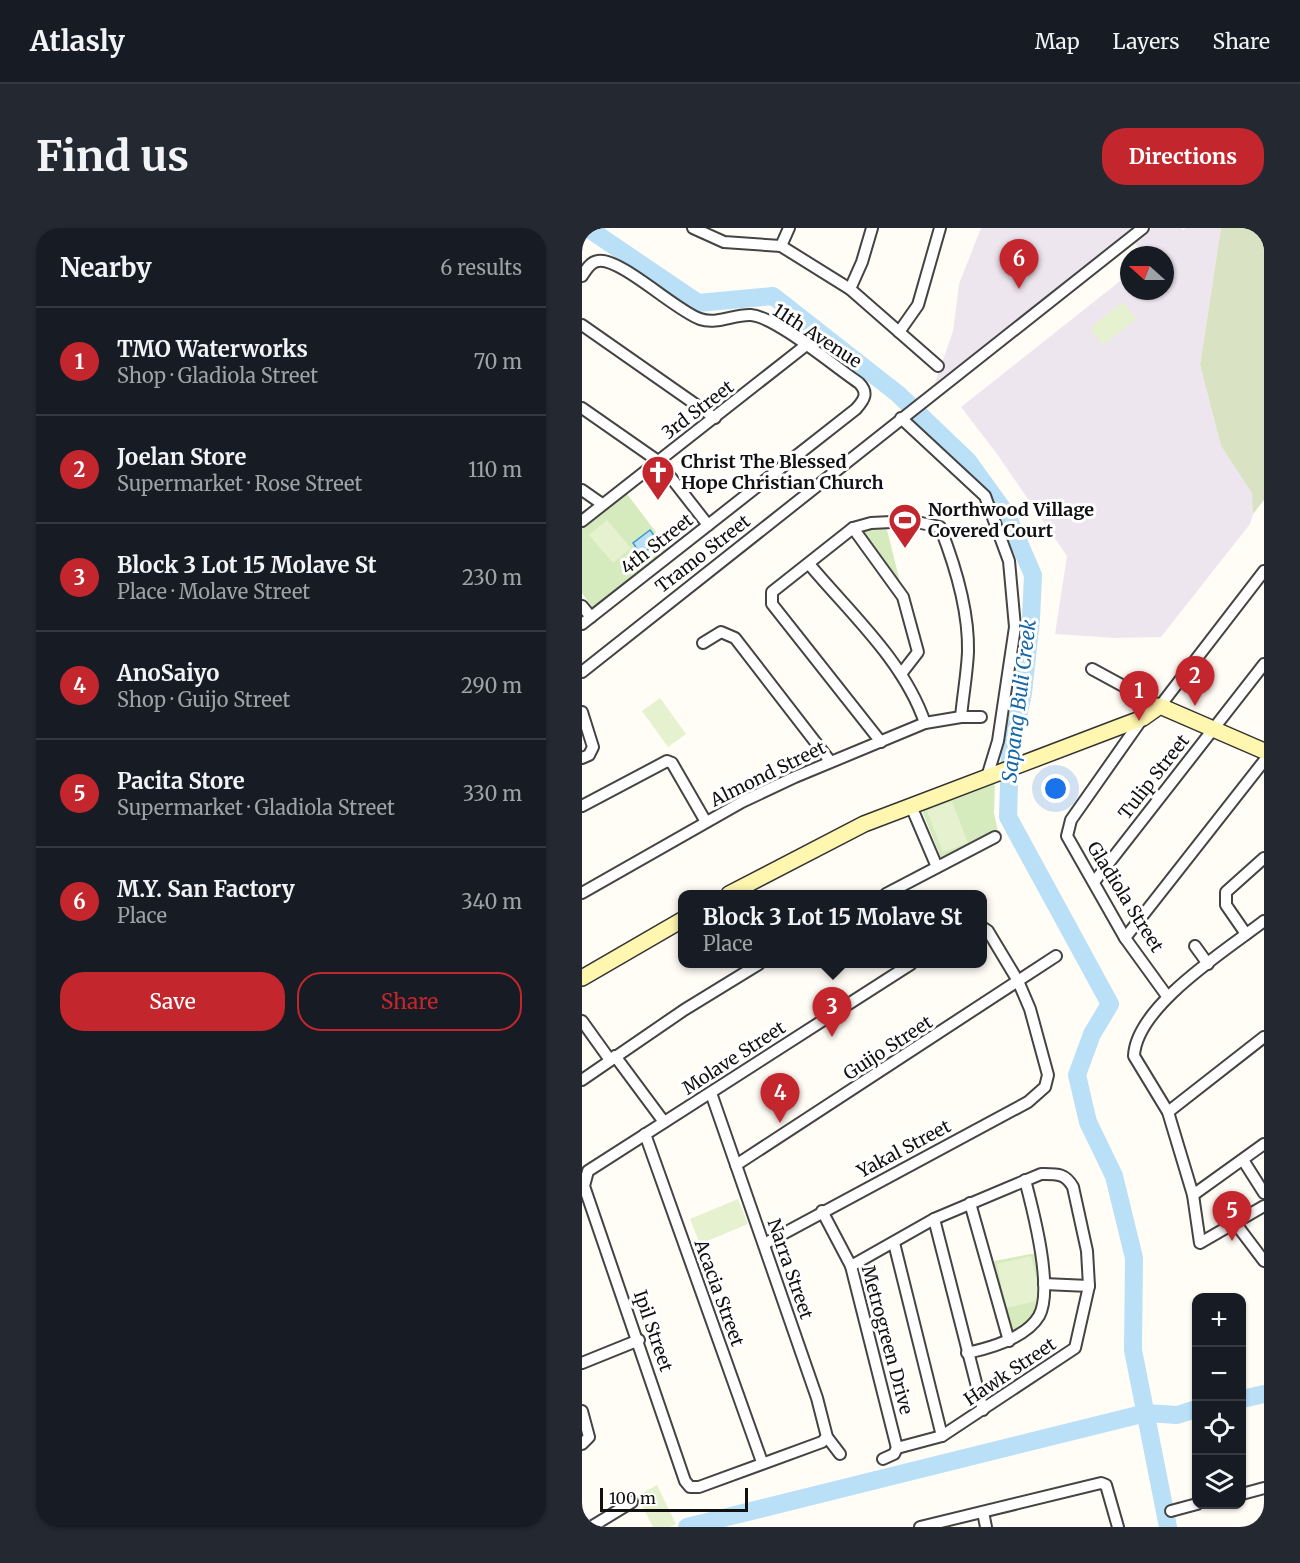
<!DOCTYPE html>
<html lang="en">
<head>
<meta charset="utf-8">
<style>
  :root { --surface:#171b24; --page:#242831; --text:#f1f3f6; --muted:#9ea1a6; --line:#363941; --accent:#c4262e }
  body { margin:0; font-family:Merriweather,serif; background:var(--page); color:var(--text) }
  .controls { position:absolute; right:18px; bottom:18px; display:grid; overflow:hidden; border-radius:12px; box-shadow:0 2px 4px #0004 }
  .controls button { width:54px; height:54px; display:grid; place-items:center; padding:0; border:0; border-bottom:2px solid var(--line); background:var(--surface); color:var(--text); font:30px sans-serif }
  .compass { position:absolute; left:538px; top:18px; width:54px; height:54px; border-radius:50%; background:var(--surface); box-shadow:0 2px 4px #0004; rotate:291deg }
  .scale { position:absolute; left:18px; bottom:15px; width:148px; box-sizing:border-box; padding-left:6px; border:3px solid #111; border-top:0; font-size:16px; line-height:21px; white-space:nowrap; color:#111; -webkit-text-stroke:4px #fff; paint-order:stroke }
  .you { position:absolute; left:474px; top:561px; width:21px; height:21px; margin:-15px; border:4px solid #fff; border-radius:50%; background:#1a73e8; box-shadow:0 0 0 9px #1a73e833 }
  .badge { display:grid; place-items:center; width:39px; height:39px; border-radius:50%; background:var(--accent); color:#fff; font-size:20px; font-weight:700 }
  .pin { position:absolute; translate:-50% -50px; filter:drop-shadow(0 2px 3px #0008) }
  .pin::after { content:''; position:absolute; top:32px; width:21px; height:18px; background:inherit; clip-path:polygon(0 0,100% 0,50% 100%) }
  .popup { position:absolute; left:96px; top:662px; width:309px; height:78px; box-sizing:border-box; display:grid; place-content:center; border-radius:12px; background:var(--surface); filter:drop-shadow(0 2px 4px #0005); font-size:20px; white-space:nowrap; color:var(--muted) }
  .popup b { font-size:22px; color:var(--text) }
  .popup::after { content:''; position:absolute; left:50%; top:100%; margin-left:-12px; border:12px solid transparent; border-top-color:var(--surface) }
  .list { margin:0; padding:0; list-style:none }
  h2 { display:flex; justify-content:space-between; align-items:center; height:78px; margin:0; padding:0 24px; font-size:26px }
  h2 small { font-size:20px; font-weight:400; color:var(--muted) }
  .list li { display:grid; grid-template-columns:39px 1fr auto; gap:18px; align-items:center; box-sizing:border-box; height:108px; padding:0 24px; border-top:2px solid var(--line) }
  .list b { display:block; font-size:22px; white-space:nowrap }
  .list p { margin:0; font-size:20px; white-space:nowrap; color:var(--muted) }
  .list em { font-size:20px; font-style:normal; color:var(--muted) }
  .actions { display:flex; gap:12px; padding:18px 24px }
  .actions a { flex:1; padding:14px 0; border:2px solid var(--accent); border-radius:24px; text-align:center; font-size:21px; color:var(--accent) }
  .actions .main { background:var(--accent); color:#fff }
  .icon { flex:none; width:33px; height:33px; fill:none; stroke:currentColor; stroke-width:2; stroke-linecap:round; stroke-linejoin:round }
  .map { position:relative; flex:none; width:682px; height:1299px; overflow:hidden; border-radius:24px }
  header { display:flex; align-items:center; gap:36px; box-sizing:border-box; height:84px; padding:0 30px; background:var(--surface); border-bottom:2px solid var(--line) }
  header strong { font-size:28px }
  nav { display:flex; gap:33px; margin-inline-start:auto; font-size:21px }
  .intro { display:flex; align-items:center; justify-content:space-between; box-sizing:border-box; height:144px; padding:0 36px }
  h1 { margin:0; font-size:42px }
  .button { padding:15px 27px; border-radius:24px; background:var(--accent); color:#fff; font-size:21px; font-weight:700 }
  main { display:flex; gap:36px; padding:0 36px }
  aside { flex:1; background:var(--surface); border-radius:24px; box-shadow:0 2px 4px #0004 }
  .map>svg:first-child { display:block }
  .industrial { fill:#eee6ef }
  .green { fill:#d5ebbd }
  .cemetery { fill:#d9e3c4 }
  .pitch { fill:#e6f2cf }
  .water { fill:#b9e0f7; stroke:#3f96cf; stroke-width:1.5 }
  .lines { fill:none; stroke-linecap:round; stroke-linejoin:round }
  .river { stroke:#b9e0f7; stroke-width:18 }
  .street-casing { stroke:#444; stroke-width:14 }
  .secondary-casing { stroke:#333; stroke-width:18 }
  .street { stroke:#fff; stroke-width:10 }
  .secondary { stroke:#fff6b0; stroke-width:15 }
  .labels { text-anchor:middle; stroke-width:6; stroke-linejoin:round; paint-order:stroke }
  .street-label { font-size:18px; fill:#111; stroke:#fff }
  .poi-label { font-size:18px; font-weight:bold; fill:#111; stroke:#fff; text-anchor:start }
  .water-label { font-size:20px; font-style:italic; fill:#1768a6; stroke:#fff }
</style>
</head>
<body>
<header>
<strong>Atlasly</strong>
<nav><a>Map</a><a>Layers</a><a>Share</a></nav>
</header>
<div class="intro"><h1>Find us</h1><a class="button">Directions</a></div>
<main>
<aside>
<h2>Nearby<small>6 results</small></h2>
<ul class="list">
<li><span class="badge">1</span><div><b>TMO Waterworks</b><p>Shop · Gladiola Street</p></div><em>70 m</em></li>
<li><span class="badge">2</span><div><b>Joelan Store</b><p>Supermarket · Rose Street</p></div><em>110 m</em></li>
<li><span class="badge">3</span><div><b>Block 3 Lot 15 Molave St</b><p>Place · Molave Street</p></div><em>230 m</em></li>
<li><span class="badge">4</span><div><b>AnoSaiyo</b><p>Shop · Guijo Street</p></div><em>290 m</em></li>
<li><span class="badge">5</span><div><b>Pacita Store</b><p>Supermarket · Gladiola Street</p></div><em>330 m</em></li>
<li><span class="badge">6</span><div><b>M.Y. San Factory</b><p>Place</p></div><em>340 m</em></li>
</ul>
<div class="actions"><a class="main">Save</a><a>Share</a></div>
</aside>
<div class="map">
<svg width="682" height="1299" viewBox="0 0 682 1299">
  <rect width="100%" height="100%" fill="#fffdf5"/>
  <g class="industrial">
    <path d="M399,0H553L353,155L371,103L377,56Z"/>
    <path d="M570,0H599L601,2L604,0H639L618,137L639,218L671,265V286L668,296L579,409L533,410L473,406L485,328L415,226L379,179L547,46V63H583V27H561L552,14Z"/>
  </g>
  <g class="green">
    <path d="M45,266L86,320L11,380L0,365V300Z"/>
    <path d="M304,298L320,362L276,301Z"/>
    <path d="M413,553L412,585L416,604L359,630L339,580Z"/>
    <path d="M454,1025C463,1070 466,1077 429,1107L412,1033Z"/>
  </g>
  <path class="cemetery" d="M639,0H682V272L671,286L670,265L639,218L618,137Z"/>
  <g class="pitch">
    <path d="M541,74L554,91L521,117L508,100Z"/>
    <path d="M25,292L49,320L31,335L7,307Z"/>
    <path d="M78,470L104,506L86,519L60,483Z"/>
    <path d="M370,573L386,615L361,624L345,583Z"/>
    <path d="M156,971L166,996L118,1016L108,991Z"/>
    <path d="M449,1028L459,1072L424,1080L415,1036Z"/>
    <path d="M75,1257L94,1296L88,1299H71L55,1268Z"/>
  </g>
  <path class="water" d="M68,302L76,313L59,327L51,315Z"/>
  <g class="lines">
    <g class="river">
      <path d="M0,1L10,3L116,75L191,68L316,166L386,233L425,287L451,347L449,391L441,465L428,525L426,589L528,776L510,806L495,847L506,894L532,948L552,1030L551,1122L586,1299"/>
      <path d="M660,1171L682,1166"/>
      <path d="M105,1299L564,1185L595,1187L614,1181"/>
    </g>
    <defs>
      <g id="street">
        <path d="M111,0L142,14L199,18L268,61L356,138"/>
        <path d="M199,18L207,0"/>
        <path d="M0,48C4,42 8,34 16,33C38,29 94,83 118,91C135,97 152,86 169,87C194,89 253,139 277,155C287,165 282,172 274,181L0,396"/>
        <path d="M268,61L280,34L290,0"/>
        <path d="M0,97L133,190"/>
        <path d="M317,104L336,77L358,0"/>
        <path d="M0,180L76,233L126,297"/>
        <path d="M319,190L403,268L427,333L433,399L416,513L405,549"/>
        <path d="M0,262L20,276"/>
        <path d="M0,293L223,118"/>
        <path d="M271,300L321,369L336,424L319,446"/>
        <path d="M227,336C268,385 322,433 343,495"/>
        <path d="M0,378L9,389"/>
        <path d="M121,415L139,404L153,410L248,533"/>
        <path d="M510,441L578,478L682,343"/>
        <path d="M0,444L561,0"/>
        <path d="M0,484L11,519L7,527L0,530"/>
        <path d="M560,491L489,592L485,608L543,710L585,768"/>
        <path d="M299,514L190,376V364L271,300L289,295L330,293L358,299C373,337 387,383 386,424C385,446 381,467 379,489"/>
        <path d="M0,578L85,533L90,535L124,594"/>
        <path d="M329,578L355,639"/>
        <path d="M512,654L682,436"/>
        <path d="M0,665L160,574L213,549L343,495L379,489H399"/>
        <path d="M304,666L413,609"/>
        <path d="M682,693C646,721 554,778 552,828L586,884L611,967L618,1015L682,978"/>
        <path d="M664,706L644,677V664L682,630"/>
        <path d="M543,710L682,533"/>
        <path d="M613,718L626,736"/>
        <path d="M0,793L28,832"/>
        <path d="M33,828L82,894"/>
        <path d="M0,852L102,782L177,736"/>
        <path d="M129,865L235,1170L245,1209L258,1226"/>
        <path d="M586,884L682,809"/>
        <path d="M63,906L180,1234"/>
        <path d="M661,932L682,965"/>
        <path d="M154,937L474,728"/>
        <path d="M611,967L682,916"/>
        <path d="M388,975L427,1113"/>
        <path d="M240,983L269,1038L315,1220"/>
        <path d="M352,991L401,1182"/>
        <path d="M654,996L682,1033"/>
        <path d="M312,1015L360,1208"/>
        <path d="M182,1016L446,874L463,859L466,847L448,781L436,753L406,703L400,699"/>
        <path d="M269,1038L352,991L459,946C475,946 483,945 491,959L505,1023L507,1058L493,1120L360,1208L315,1220L312,1226L301,1231"/>
        <path d="M462,1056L507,1058"/>
        <path d="M385,1125C408,1120 444,1110 457,1088C472,1061 451,982 443,952"/>
        <path d="M0,1135L57,1112"/>
        <path d="M0,1183L7,1209L0,1216"/>
        <path d="M245,1209L240,1214L117,1259H108L103,1253L2,958L6,943L329,736"/>
        <path d="M660,1266L682,1260"/>
        <path d="M589,1283L615,1276"/>
        <path d="M401,1284L404,1299"/>
        <path d="M9,1299L50,1274"/>
        <path d="M338,1299L519,1255L524,1257L536,1299"/>
      </g>
      <g id="secondary">
        <path d="M147,666L282,596L537,499L561,490L578,478L682,523"/>
        <path d="M0,750L100,692"/>
      </g>
    </defs>
    <use href="#street" class="street-casing"/>
    <use href="#secondary" class="secondary-casing"/>
    <use href="#street" class="street"/>
    <use href="#secondary" class="secondary"/>
  </g>
  <defs>
    <symbol id="church-pin" viewBox="-11 -11 22 30"><path d="M0 17L-7.5 6A9.5 9.5 0 1 1 7.5 6Z" fill="#c4262e" stroke="#fff"/><path d="M-1.2-6h2.4v3.5h3.3v2.4h-3.3V6h-2.4V-.1h-3.3v-2.4h3.3Z" fill="#fff"/></symbol>
    <symbol id="stadium-pin" viewBox="-11 -11 22 30"><path d="M0 17L-7.5 6A9.5 9.5 0 1 1 7.5 6Z" fill="#c4262e" stroke="#fff"/><path d="M0-5a6.5 5 0 1 0 0 10a6.5 5 0 1 0 0-10ZM-3.5-1.8h7v3.6h-7Z" fill="#fff"/></symbol>
  </defs>
  <g fill-rule="evenodd">
    <use href="#church-pin" x="57" y="225" width="38" height="52"/>
    <use href="#stadium-pin" x="304" y="273" width="38" height="52"/>
  </g>
  <g class="labels">
    <g class="street-label">
      <text transform="translate(235 108) rotate(33)" y="6">11th Avenue</text>
      <text transform="translate(116 182) rotate(-37)" y="6">3rd Street</text>
      <text transform="translate(75 316) rotate(-38)" y="6">4th Street</text>
      <text transform="translate(121 326) rotate(-38)" y="6">Tramo Street</text>
      <text transform="translate(186 546) rotate(-26)" y="6">Almond Street</text>
      <text transform="translate(572 549) rotate(-52)" y="6">Tulip Street</text>
      <text transform="translate(543 669) rotate(58)" y="6">Gladiola Street</text>
      <text transform="translate(306 820) rotate(-33)" y="6">Guijo Street</text>
      <text transform="translate(152 830) rotate(-33)" y="6">Molave Street</text>
      <text transform="translate(322 921) rotate(-28)" y="6">Yakal Street</text>
      <text transform="translate(208 1041) rotate(71)" y="6">Narra Street</text>
      <text transform="translate(137 1065) rotate(70)" y="6">Acacia Street</text>
      <text transform="translate(71 1103) rotate(71)" y="6">Ipil Street</text>
      <text transform="translate(305 1112) rotate(75)" y="6">Metrogreen Drive</text>
      <text transform="translate(428 1144) rotate(-34)" y="6">Hawk Street</text>
    </g>
    <g class="poi-label">
      <text x="99" y="240">Christ The Blessed<tspan x="99" dy="21">Hope Christian Church</tspan></text>
      <text x="346" y="288">Northwood Village<tspan x="346" dy="21">Covered Court</tspan></text>
    </g>
    <g class="water-label">
      <text transform="translate(437 473) rotate(-83)" y="7">Sapang Buli Creek</text>
    </g>
  </g>
</svg>
<div class="controls">
<button>+</button>
<button>−</button>
<button><svg class="icon" aria-label="locate" viewBox="0 0 24 24"><circle cx="12" cy="12" r="6"/><path d="M12 2v4M12 18v4M2 12h4M18 12h4"/></svg></button>
<button><svg class="icon" aria-label="layers" viewBox="0 0 24 24"><path d="M12 4l9 5-9 5-9-5zM3 14l9 5 9-5"/></svg></button>
</div>
<svg class="compass" viewBox="-18 -18 36 36"><path d="M0-13l5 13h-10z" fill="#e53935"/><path d="M0 13l5-13h-10z" fill="#9ea1a6"/></svg>
<div class="scale">100 m</div>
<div class="you"></div>
<div class="pin badge" style="left:557px;top:493px">1</div>
<div class="pin badge" style="left:613px;top:478px">2</div>
<div class="pin badge" style="left:250px;top:809px">3</div>
<div class="popup"><b>Block 3 Lot 15 Molave St</b>Place</div>
<div class="pin badge" style="left:198px;top:895px">4</div>
<div class="pin badge" style="left:650px;top:1013px">5</div>
<div class="pin badge" style="left:437px;top:61px">6</div>
</div>
</main>
</body>
</html>
